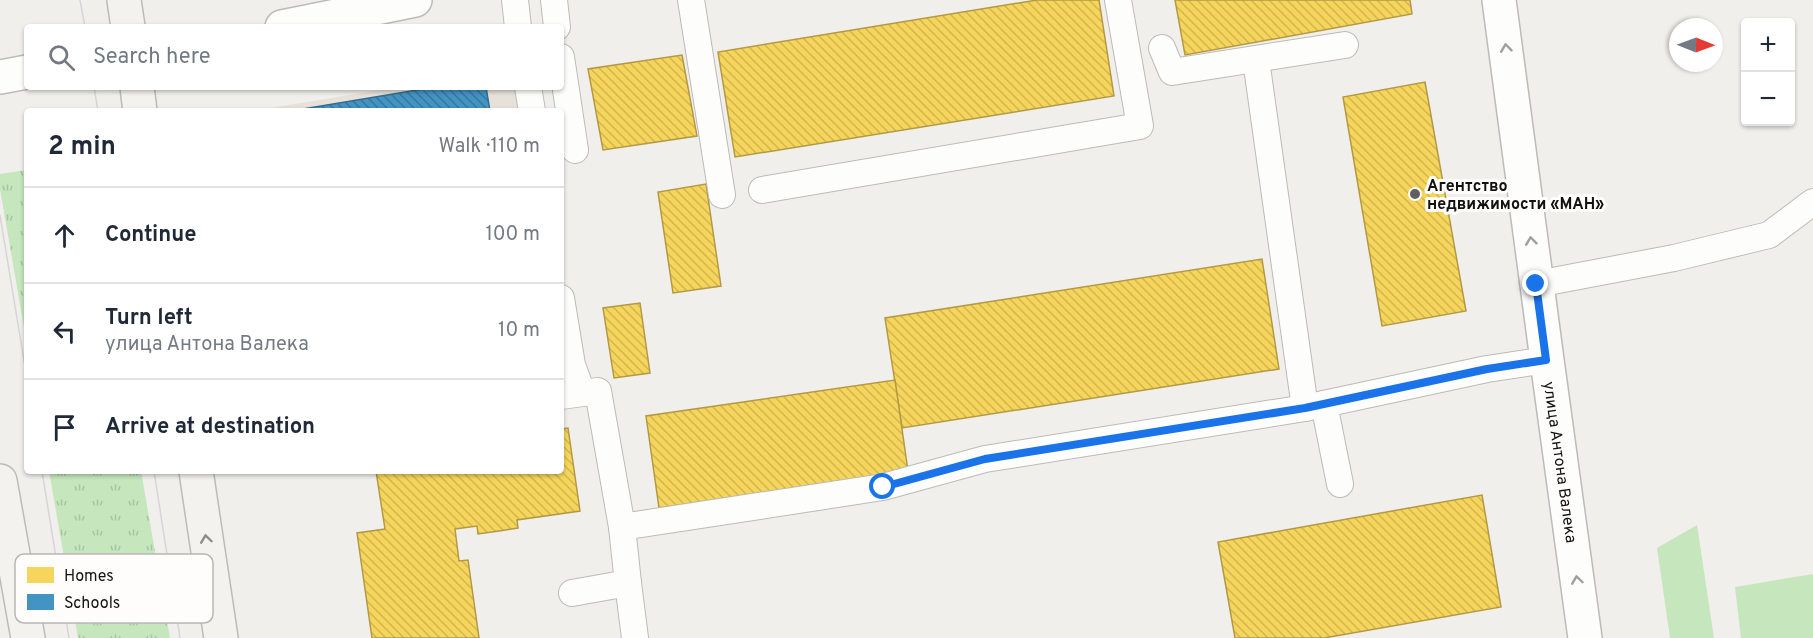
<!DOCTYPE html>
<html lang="en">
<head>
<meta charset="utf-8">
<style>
  :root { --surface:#fff; --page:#f6f6f7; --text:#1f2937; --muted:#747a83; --line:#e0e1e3 }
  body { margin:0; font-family:Overpass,sans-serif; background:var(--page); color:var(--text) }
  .controls { position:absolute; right:18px; top:18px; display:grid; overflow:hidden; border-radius:6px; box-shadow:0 2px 4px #0004 }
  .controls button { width:54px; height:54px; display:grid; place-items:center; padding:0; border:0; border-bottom:2px solid var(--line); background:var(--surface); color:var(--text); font:30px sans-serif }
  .compass { position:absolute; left:1669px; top:18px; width:54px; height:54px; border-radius:50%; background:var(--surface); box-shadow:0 2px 4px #0004; rotate:91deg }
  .stop { position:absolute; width:18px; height:18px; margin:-14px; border:4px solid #1a73e8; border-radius:50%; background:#fff }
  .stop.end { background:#1a73e8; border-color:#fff; box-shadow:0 2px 6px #0008 }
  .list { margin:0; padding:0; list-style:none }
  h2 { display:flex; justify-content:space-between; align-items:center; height:78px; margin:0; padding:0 24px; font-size:26px }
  h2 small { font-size:20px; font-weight:400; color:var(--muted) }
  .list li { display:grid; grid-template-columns:39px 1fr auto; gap:18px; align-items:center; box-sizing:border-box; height:96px; padding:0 24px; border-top:2px solid var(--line) }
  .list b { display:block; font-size:22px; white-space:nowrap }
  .list p { margin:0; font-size:20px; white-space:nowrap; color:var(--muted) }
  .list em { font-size:20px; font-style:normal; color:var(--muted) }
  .icon { flex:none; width:33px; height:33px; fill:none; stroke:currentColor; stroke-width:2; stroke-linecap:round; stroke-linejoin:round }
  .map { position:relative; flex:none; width:1813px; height:638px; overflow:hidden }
  .search { position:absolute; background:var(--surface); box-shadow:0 2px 4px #0004; left:24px; top:24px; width:540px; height:66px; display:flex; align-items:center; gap:15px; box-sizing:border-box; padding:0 21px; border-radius:6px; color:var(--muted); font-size:22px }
  .panel { position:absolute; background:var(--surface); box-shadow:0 2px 4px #0004; left:24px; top:108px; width:540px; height:366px; border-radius:6px }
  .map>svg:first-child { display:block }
  .built { fill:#e6e2d9 }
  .green { fill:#c6e6be }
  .park { fill:url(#park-tufts) }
  .homes { fill:url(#homes-back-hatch); stroke:#b29a45; stroke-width:1.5 }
  .schools { fill:url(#schools-back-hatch); stroke:#356c8d; stroke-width:1.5 }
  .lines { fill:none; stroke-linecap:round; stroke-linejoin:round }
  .service-casing { stroke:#bdbbb8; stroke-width:28 }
  .minor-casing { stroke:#bdbbb8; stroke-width:36 }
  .tertiary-casing { stroke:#bdbbb8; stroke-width:36 }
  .secondary-casing { stroke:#bdbbb8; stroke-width:36 }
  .service { stroke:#fdfdfc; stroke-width:26 }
  .minor { stroke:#fdfdfc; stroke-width:33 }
  .tertiary { stroke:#fdfdfc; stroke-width:33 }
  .secondary { stroke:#f4f2ee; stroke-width:33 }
  .tram { stroke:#d5d5d4; stroke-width:1.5 }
  .oneway { stroke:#9f9f9e }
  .oneway2 { stroke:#8f8d8a }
  .route { stroke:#1a73e8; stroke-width:8 }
  .poi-dot { fill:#615f5d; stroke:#fffdfb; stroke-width:2 }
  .labels { text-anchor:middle; stroke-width:6; stroke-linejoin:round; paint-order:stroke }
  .poi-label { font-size:16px; font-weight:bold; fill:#131210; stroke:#fffdfb; text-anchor:start }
  .street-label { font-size:16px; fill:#131210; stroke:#fffdfb }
  .key { fill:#fffdfb; stroke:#b8b6b4; stroke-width:1.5 }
  .key-label { font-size:16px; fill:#131210 }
</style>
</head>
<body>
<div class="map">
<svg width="1813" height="638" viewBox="0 0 1813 638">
  <defs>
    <pattern id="park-tufts" width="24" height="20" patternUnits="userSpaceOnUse" patternTransform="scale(1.5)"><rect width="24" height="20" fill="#c6e6be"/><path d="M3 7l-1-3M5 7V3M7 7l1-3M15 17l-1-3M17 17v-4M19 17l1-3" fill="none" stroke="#a9c4a2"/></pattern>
    <pattern id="homes-back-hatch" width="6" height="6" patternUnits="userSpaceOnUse" patternTransform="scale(1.5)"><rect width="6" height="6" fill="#f6d55c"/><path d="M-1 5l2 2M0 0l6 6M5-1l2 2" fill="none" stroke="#d2b64f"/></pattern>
    <pattern id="schools-back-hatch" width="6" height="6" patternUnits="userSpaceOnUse" patternTransform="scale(1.5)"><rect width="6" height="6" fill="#4393c3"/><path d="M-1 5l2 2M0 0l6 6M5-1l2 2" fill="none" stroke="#37779d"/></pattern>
  </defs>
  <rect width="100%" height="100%" fill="#f1efeb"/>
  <path class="built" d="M398,87H515L518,111H253Z"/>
  <g class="green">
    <path d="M1697,525L1714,638H1670L1657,548Z"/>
    <path d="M1813,574V638H1741L1735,587Z"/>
  </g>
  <g class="park">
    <path d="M27,170V345L0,189V174Z"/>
    <path d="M49,471H141L170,638H78Z"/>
  </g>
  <g class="homes">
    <path d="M1037,0H1099L1114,96L735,157L718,52Z"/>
    <path d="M1175,0H1410L1412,14L1185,55Z"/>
    <path d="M682,55L697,136L603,150L588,69Z"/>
    <path d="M1425,82L1466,311L1382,326L1343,97Z"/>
    <path d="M706,184L721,286L673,293L658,192Z"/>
    <path d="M1262,259L1279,369L902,428L885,318Z"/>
    <path d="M640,303L650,373L614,378L603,308Z"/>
    <path d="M895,380L908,471L659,508L646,416Z"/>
    <path d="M568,428L580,511L517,520L518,528L499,531L478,534L477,526L455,529L459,561L468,560L479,638H372L357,533L385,529L376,471H561V429Z"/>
    <path d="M1482,495L1501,607L1324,638H1235L1218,542Z"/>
  </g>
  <path class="schools" d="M435,87H486L490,111H291Z"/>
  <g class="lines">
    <defs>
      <g id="service">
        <path d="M515,0L518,27"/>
        <path d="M554,0L557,27"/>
        <path d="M691,0L722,195"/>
        <path d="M1162,48L1172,72L1345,45"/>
        <path d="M561,57L575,150"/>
        <path d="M1256,60L1305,408"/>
        <path d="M528,87L532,111"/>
        <path d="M762,190L1140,126L1118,0"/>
        <path d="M1537,284L1674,258L1769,235L1813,202"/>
        <path d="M561,298L572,365L582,392"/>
        <path d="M561,396L598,391L622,527L883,487L985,459L1305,408L1487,369L1547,360"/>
        <path d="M1324,404L1340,484"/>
        <path d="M628,583L635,638"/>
        <path d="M572,593L628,583L622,527"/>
      </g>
      <g id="minor">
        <path d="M1499,0L1547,360L1585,638"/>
        <path d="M282,27L415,0"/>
      </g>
      <path id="tertiary" d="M0,77L27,72"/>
      <g id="secondary">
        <path d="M124,0L128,27"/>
        <path d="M137,87L140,111"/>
        <path d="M196,471L221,638"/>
        <path d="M0,481L28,638"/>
      </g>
    </defs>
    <use href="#service" class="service-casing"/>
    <use href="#minor" class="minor-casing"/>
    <use href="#tertiary" class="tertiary-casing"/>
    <use href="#secondary" class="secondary-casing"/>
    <use href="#service" class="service"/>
    <use href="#minor" class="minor"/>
    <use href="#tertiary" class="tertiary"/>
    <use href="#secondary" class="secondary"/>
    <g class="tram">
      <path d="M80,0L85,27"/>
      <path d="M94,87L98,111"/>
      <path d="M0,215L27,379"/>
      <path d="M42,471L69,638"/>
      <path d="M154,471L180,638"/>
    </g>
  </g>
  <defs><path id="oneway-chevron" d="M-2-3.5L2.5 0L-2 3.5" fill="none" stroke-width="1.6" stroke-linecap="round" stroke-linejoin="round" transform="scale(1.5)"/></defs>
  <g class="oneway">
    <use href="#oneway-chevron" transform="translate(1506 48) rotate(-97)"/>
    <use href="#oneway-chevron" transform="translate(1531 241) rotate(-97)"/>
    <use href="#oneway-chevron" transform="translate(1577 580) rotate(-98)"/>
  </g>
  <use class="oneway2" href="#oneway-chevron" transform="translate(206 539) rotate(-98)"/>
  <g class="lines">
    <path class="route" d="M883,487L985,459L1305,408L1487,369L1546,360L1536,284"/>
  </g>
  <circle class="poi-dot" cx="1415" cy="194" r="6"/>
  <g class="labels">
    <g class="poi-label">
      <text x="1427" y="191">Агентство<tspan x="1427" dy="18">недвижимости «МАН»</tspan></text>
    </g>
    <g class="street-label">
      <text transform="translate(1561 462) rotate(82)" y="6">улица Антона Валека</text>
    </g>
  </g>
  <rect x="15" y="554" width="198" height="69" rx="9" class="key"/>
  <rect x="27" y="567" width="27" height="16" fill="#f6d55c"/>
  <rect x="27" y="594" width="27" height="16" fill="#4393c3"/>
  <g class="key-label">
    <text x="64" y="581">Homes</text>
    <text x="64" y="608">Schools</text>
  </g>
</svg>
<div class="controls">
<button>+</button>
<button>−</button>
</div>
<svg class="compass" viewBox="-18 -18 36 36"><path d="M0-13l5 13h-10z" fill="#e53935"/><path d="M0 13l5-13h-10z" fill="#747a83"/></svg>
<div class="stop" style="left:883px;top:487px"></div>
<div class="stop end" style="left:1536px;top:284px"></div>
<div class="search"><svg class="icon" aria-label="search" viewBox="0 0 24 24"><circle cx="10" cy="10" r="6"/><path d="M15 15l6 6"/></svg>Search here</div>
<section class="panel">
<h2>2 min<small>Walk · 110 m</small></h2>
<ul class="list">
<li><svg class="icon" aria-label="ahead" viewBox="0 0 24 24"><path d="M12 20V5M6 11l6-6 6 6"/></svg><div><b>Continue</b></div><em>100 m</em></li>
<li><svg class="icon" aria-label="left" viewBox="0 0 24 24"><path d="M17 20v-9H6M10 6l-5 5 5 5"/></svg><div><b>Turn left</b><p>улица Антона Валека</p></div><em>10 m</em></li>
<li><svg class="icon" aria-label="arrive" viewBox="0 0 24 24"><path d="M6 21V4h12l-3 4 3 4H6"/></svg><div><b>Arrive at destination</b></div></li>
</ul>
</section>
</div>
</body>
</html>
